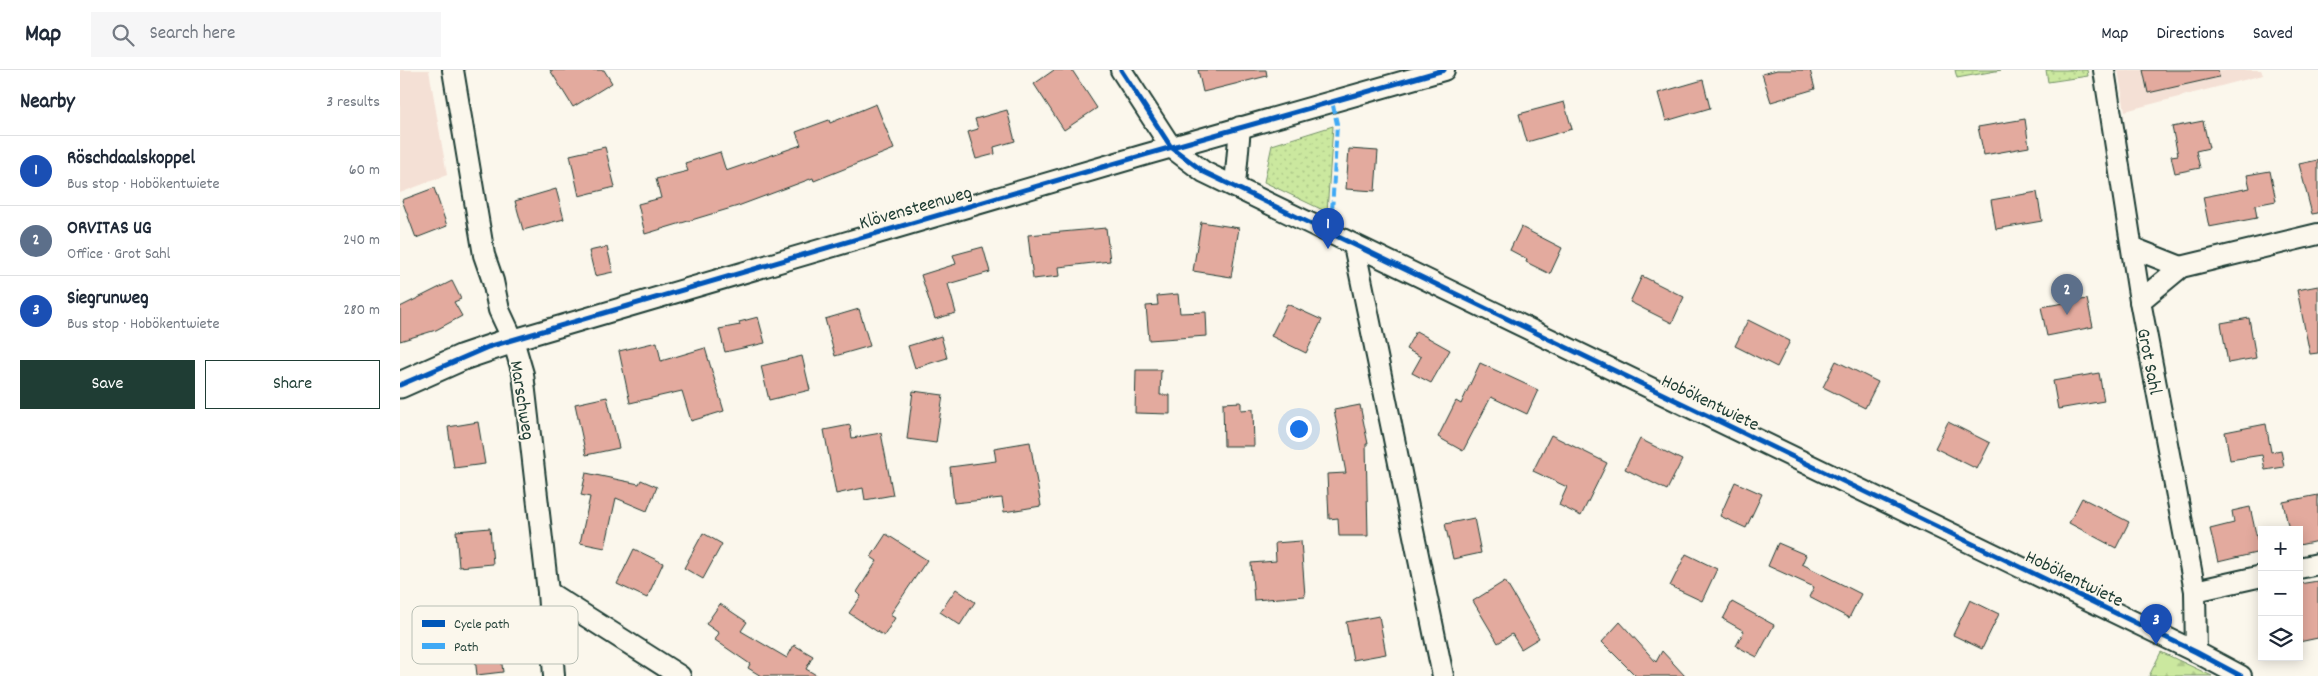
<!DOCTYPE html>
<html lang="en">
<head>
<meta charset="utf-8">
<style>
  :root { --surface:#fff; --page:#f6f6f7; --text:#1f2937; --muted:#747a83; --line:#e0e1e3; --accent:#1f3d34 }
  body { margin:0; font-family:Dekko,sans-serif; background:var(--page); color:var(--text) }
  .controls { position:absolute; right:15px; bottom:15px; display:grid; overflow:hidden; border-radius:0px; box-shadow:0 2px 12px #0003 }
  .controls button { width:45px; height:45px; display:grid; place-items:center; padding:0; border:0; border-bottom:1px solid var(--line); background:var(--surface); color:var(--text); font:25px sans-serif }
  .you { position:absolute; left:898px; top:358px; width:18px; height:18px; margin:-12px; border:4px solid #fff; border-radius:50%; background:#1a73e8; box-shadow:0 0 0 8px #1a73e833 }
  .badge { display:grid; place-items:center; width:32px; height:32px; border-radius:50%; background:var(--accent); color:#fff; font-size:16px; font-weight:700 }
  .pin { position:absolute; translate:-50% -41px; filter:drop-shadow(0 1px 2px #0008) }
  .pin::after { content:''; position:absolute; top:26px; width:18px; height:15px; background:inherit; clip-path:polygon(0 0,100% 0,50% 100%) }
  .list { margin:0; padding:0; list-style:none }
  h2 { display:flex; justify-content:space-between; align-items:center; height:65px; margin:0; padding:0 20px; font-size:21px }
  h2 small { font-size:16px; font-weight:400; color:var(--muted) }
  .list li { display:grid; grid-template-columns:32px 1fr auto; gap:15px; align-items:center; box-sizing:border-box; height:70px; padding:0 20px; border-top:1px solid var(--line) }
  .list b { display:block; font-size:19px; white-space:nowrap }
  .list p { margin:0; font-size:16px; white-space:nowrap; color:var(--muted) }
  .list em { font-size:16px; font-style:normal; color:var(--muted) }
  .actions { display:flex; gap:10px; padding:15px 20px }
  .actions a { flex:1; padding:11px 0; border:1px solid var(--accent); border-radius:0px; text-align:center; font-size:18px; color:var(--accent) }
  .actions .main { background:var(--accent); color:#fff }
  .icon { flex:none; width:28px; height:28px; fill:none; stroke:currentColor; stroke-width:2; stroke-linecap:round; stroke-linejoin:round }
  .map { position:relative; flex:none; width:1918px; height:606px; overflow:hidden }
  header { display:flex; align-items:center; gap:30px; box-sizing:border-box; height:70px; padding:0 25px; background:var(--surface); border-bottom:1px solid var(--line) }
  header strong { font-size:24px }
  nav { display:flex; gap:28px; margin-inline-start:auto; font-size:18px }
  .search { width:350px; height:45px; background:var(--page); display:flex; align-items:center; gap:12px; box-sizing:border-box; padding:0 18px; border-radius:0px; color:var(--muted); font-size:19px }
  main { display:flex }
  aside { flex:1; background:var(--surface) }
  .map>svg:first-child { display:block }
  .built { fill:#f4e0d5 }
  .green { fill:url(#green-dots); stroke:#75926a }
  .forest { fill:url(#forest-firs); stroke:#75926a }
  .building { fill:#e3aa9e; stroke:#1f3d34 }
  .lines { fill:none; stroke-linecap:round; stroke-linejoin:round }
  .minor-casing { stroke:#1f3d34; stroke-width:24 }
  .tertiary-casing { stroke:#1f3d34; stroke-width:29 }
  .minor { stroke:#fbf7ec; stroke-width:20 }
  .tertiary { stroke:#fbf7ec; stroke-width:25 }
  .quiet { stroke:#3fa9f5; stroke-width:4; stroke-dasharray:8 4; stroke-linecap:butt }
  .cycleway-casing { stroke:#fbf7ec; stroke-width:8 }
  .cycleway { stroke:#0057b8; stroke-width:5 }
  .labels { text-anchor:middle; stroke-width:4; stroke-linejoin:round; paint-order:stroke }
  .street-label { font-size:19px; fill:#1f3d34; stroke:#fbf7ec }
  .key { fill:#fbf7ec; stroke:#b9bfb5; stroke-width:1 }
  .key-label { font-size:14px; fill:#1f3d34 }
</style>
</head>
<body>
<header>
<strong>Map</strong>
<div class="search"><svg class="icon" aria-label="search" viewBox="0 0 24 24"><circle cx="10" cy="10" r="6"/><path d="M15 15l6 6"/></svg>Search here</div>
<nav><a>Map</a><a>Directions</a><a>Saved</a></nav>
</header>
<main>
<aside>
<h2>Nearby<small>3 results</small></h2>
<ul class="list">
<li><span class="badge" style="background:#1a4fb4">1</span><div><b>Röschdaalskoppel</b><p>Bus stop · Hobökentwiete</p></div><em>60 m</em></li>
<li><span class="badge" style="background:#5c6f8a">2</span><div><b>ORVITAS UG</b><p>Office · Grot Sahl</p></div><em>240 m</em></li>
<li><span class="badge" style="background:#1a4fb4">3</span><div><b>Siegrunweg</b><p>Bus stop · Hobökentwiete</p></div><em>280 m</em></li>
</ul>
<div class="actions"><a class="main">Save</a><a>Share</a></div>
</aside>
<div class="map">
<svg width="1918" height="606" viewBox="0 0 1918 606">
  <defs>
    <pattern id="green-dots" width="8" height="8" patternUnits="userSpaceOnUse" patternTransform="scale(1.25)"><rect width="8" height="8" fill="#cbe89f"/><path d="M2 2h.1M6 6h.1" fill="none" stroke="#aec88a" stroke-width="1.8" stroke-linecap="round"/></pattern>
    <pattern id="forest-firs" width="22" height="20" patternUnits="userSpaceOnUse" patternTransform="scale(1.25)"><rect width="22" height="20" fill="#cbe89f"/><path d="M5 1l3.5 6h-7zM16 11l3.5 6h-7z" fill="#aec88a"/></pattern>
  </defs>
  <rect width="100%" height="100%" fill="#fbf7ec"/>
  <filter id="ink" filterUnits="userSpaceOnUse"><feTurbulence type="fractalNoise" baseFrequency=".02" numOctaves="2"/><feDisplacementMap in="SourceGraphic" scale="10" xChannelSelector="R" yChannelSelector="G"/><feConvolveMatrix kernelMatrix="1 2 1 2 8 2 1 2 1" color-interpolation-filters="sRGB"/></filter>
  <g filter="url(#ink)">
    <g class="built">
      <path d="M0,0H29L47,105L0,123Z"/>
      <path d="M1718,0H1861L1863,5L1725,41Z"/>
    </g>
    <g class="green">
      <path d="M1555,0H1601L1557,8Z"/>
      <path d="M1646,0H1687L1688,6L1648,12Z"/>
      <path d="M933,56L927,142L864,112L872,75Z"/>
    </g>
    <path class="forest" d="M1761,582L1812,606H1749Z"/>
    <g class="building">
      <path d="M150,0H204L212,13L173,37Z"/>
      <path d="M654,0H672L697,38L664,60L634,14Z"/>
      <path d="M798,0H866L867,6L803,22Z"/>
      <path d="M1377,0H1410L1415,19L1371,32L1362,4Z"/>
      <path d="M1743,0H1818L1819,7L1748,23Z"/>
      <path d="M1303,10L1310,38L1266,51L1258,23Z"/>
      <path d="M1164,32L1172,59L1127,72L1119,44Z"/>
      <path d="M476,34L494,79L414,111L413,108L338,136L245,164L238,134L261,128L256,109L288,101L285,93L320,82L326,101L401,75L396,62L429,50L430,53Z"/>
      <path d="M607,40L615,71L594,77L595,84L576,89L568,62L578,59L575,49Z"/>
      <path d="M1625,49L1629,77L1584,85L1578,57Z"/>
      <path d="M1803,51L1809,78L1796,81L1800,98L1775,103L1771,86L1778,85L1772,57Z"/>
      <path d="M205,77L215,117L179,126L170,85Z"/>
      <path d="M949,79L978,81L975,121L946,119Z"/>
      <path d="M1918,90V143L1912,144L1899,94Z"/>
      <path d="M1870,101L1876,131L1855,135L1857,148L1809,157L1803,127L1850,118L1847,105Z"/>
      <path d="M34,118L47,156L16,168L2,130Z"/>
      <path d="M156,119L164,149L123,160L115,131Z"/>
      <path d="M1637,122L1642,151L1596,159L1591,130Z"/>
      <path d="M801,152L839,158L831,207L793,201Z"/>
      <path d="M1121,157L1162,178L1150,204L1126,192L1127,189L1110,180Z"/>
      <path d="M706,158L710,191L659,197L660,206L633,209L628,165Z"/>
      <path d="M207,177L213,202L195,206L189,181Z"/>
      <path d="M583,177L590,202L548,214L556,243L535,249L521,205L556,194L553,185Z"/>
      <path d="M1242,206L1284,227L1272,253L1230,232Z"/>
      <path d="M52,211L61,229L54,232L62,246L36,260L0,271V237Z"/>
      <path d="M1918,216V283L1910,284L1897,220Z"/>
      <path d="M778,224L780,243L806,242L807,266L749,270L746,236L758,235L757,226Z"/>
      <path d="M1687,229L1693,257L1647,266L1641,237Z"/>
      <path d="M887,234L922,250L906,283L871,266Z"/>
      <path d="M459,239L470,276L435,286L425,249Z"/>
      <path d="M358,247L365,273L325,282L319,259L340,255L339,252Z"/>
      <path d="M1849,248L1856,288L1828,293L1821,253Z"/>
      <path d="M1348,250L1390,271L1377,297L1335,276Z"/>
      <path d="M1016,261L1050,280L1031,313L1012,303L1021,287L1006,279Z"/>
      <path d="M541,266L547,288L515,298L508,276Z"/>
      <path d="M257,272L261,291L305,278L324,341L291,351L282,321L230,333L219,281Z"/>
      <path d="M402,286L410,320L369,330L361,296Z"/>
      <path d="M1436,291L1478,312L1465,338L1423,317Z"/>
      <path d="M1080,293L1138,320L1127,344L1091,327L1063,381L1038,367L1056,331L1061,334Z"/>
      <path d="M736,300H761L760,325H770V344L735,343Z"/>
      <path d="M1699,303L1704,331L1658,339L1653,311Z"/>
      <path d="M513,321L543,325L536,373L507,369Z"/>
      <path d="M207,327L219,378L186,385L175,334Z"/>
      <path d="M841,332V340L853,339L854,376H824L823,333Z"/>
      <path d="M960,335L968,374H966L968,466H939L938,448L929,449L927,404L946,403L934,340Z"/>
      <path d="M78,352L85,394L54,398L48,357Z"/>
      <path d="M1548,352L1590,373L1577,399L1535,378Z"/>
      <path d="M1866,354L1871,382L1881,380L1884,397L1865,400L1862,385L1830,390L1825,362Z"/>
      <path d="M450,355L452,368L481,363L493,425L465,430L463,418L436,424L424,360Z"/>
      <path d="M1151,365L1207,393L1181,446L1159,435L1167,417L1133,401Z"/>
      <path d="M1240,369L1282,390L1267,420L1225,399Z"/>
      <path d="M630,372L641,436L604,442L602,428L554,433L550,397L596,391L594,378Z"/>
      <path d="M186,403L239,414L241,410L257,417L247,441L216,428L205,478L180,473L190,427L181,425Z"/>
      <path d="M1335,412L1362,424L1346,458L1320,446Z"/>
      <path d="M1918,425V471L1899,475V460H1889L1883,432Z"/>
      <path d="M1682,428L1729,452L1716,478L1669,453Z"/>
      <path d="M1850,437L1860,482L1818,492L1810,459L1834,453L1832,441Z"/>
      <path d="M1074,448L1081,483L1053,489L1045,454Z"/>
      <path d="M90,458L93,494L59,497L56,461Z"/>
      <path d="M303,463L322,474L303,509L284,498Z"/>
      <path d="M486,464L527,490L490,545L495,548L484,566L449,543L461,526L457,522L477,491L471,487Z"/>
      <path d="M901,471L905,526L854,530L851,493L876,491L875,473Z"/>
      <path d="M1378,473L1406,485L1402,494L1461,524L1449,548L1409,527L1414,517L1368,496Z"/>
      <path d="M234,479L263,493L247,528L217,514Z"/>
      <path d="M1286,484L1317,499L1302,531L1270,516Z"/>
      <path d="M1105,511L1139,568L1121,579L1112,564L1098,573L1073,531Z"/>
      <path d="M1918,511V568L1899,572V514Z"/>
      <path d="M556,519L575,532L560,555L540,542Z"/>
      <path d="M1570,530L1599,544L1582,579L1553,565Z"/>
      <path d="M1332,532L1374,555L1357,587L1336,576L1344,561L1323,549Z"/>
      <path d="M320,534L347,552L341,561L387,588L394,575L413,586L406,599L418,606H361L348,598L350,594L315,570L319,563L306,554Z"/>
      <path d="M95,542L103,602L77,605L70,546Z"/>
      <path d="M979,546L986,584L953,590L946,552Z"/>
      <path d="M1220,552L1256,592L1262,581L1285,606H1236L1202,572Z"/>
    </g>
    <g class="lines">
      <defs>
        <g id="minor">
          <path d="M53,0L84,185L93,211L99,240L113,270L123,304L148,522L154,606"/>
          <path d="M721,0L771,77L804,102L1796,582L1841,606"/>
          <path d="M1704,0L1740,231L1795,521L1796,582"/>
          <path d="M835,115L840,57"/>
          <path d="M954,175L1043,606"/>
          <path d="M1733,178L1781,197"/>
          <path d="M1740,231L1781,197L1918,164"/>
          <path d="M113,270L744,85L1044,0"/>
          <path d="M1899,498L1918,494"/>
          <path d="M1795,521L1862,506"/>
          <path d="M148,522L280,606"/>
        </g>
        <path id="tertiary" d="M0,315L63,287L113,270"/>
      </defs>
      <use href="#minor" class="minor-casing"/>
      <use href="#tertiary" class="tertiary-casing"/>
      <use href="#minor" class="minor"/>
      <use href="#tertiary" class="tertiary"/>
      <path class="quiet" d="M919,158L932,142L937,54L932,31"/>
      <defs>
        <g id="cycleway">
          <path d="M721,0L771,77L804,102L1796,582L1841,606"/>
          <path d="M0,315L88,277L744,85L1044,0"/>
        </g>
      </defs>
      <use href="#cycleway" class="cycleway-casing"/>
      <use href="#cycleway" class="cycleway"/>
    </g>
  </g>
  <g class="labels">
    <g class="street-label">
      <text transform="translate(515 136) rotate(-16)" y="7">Klövensteenweg</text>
      <text transform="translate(1751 291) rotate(79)" y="7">Grot Sahl</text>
      <text transform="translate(124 330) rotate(81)" y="7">Marschweg</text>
      <text transform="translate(1311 331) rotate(26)" y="7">Hobökentwiete</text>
      <text transform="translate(1675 507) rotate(26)" y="7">Hobökentwiete</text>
    </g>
  </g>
  <rect x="12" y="536" width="166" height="58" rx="8" class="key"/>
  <rect x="22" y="550" width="23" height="7" fill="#0057b8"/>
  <rect x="22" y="573" width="23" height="6" fill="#3fa9f5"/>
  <g class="key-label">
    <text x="54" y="558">Cycle path</text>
    <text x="54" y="581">Path</text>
  </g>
</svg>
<div class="controls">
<button>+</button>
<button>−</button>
<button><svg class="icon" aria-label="layers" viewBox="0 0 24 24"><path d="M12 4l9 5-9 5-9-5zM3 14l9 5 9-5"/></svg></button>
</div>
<div class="you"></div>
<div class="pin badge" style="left:928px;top:179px;background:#1a4fb4">1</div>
<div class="pin badge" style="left:1667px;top:245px;background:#5c6f8a">2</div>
<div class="pin badge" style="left:1756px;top:575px;background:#1a4fb4">3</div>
</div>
</main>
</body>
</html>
